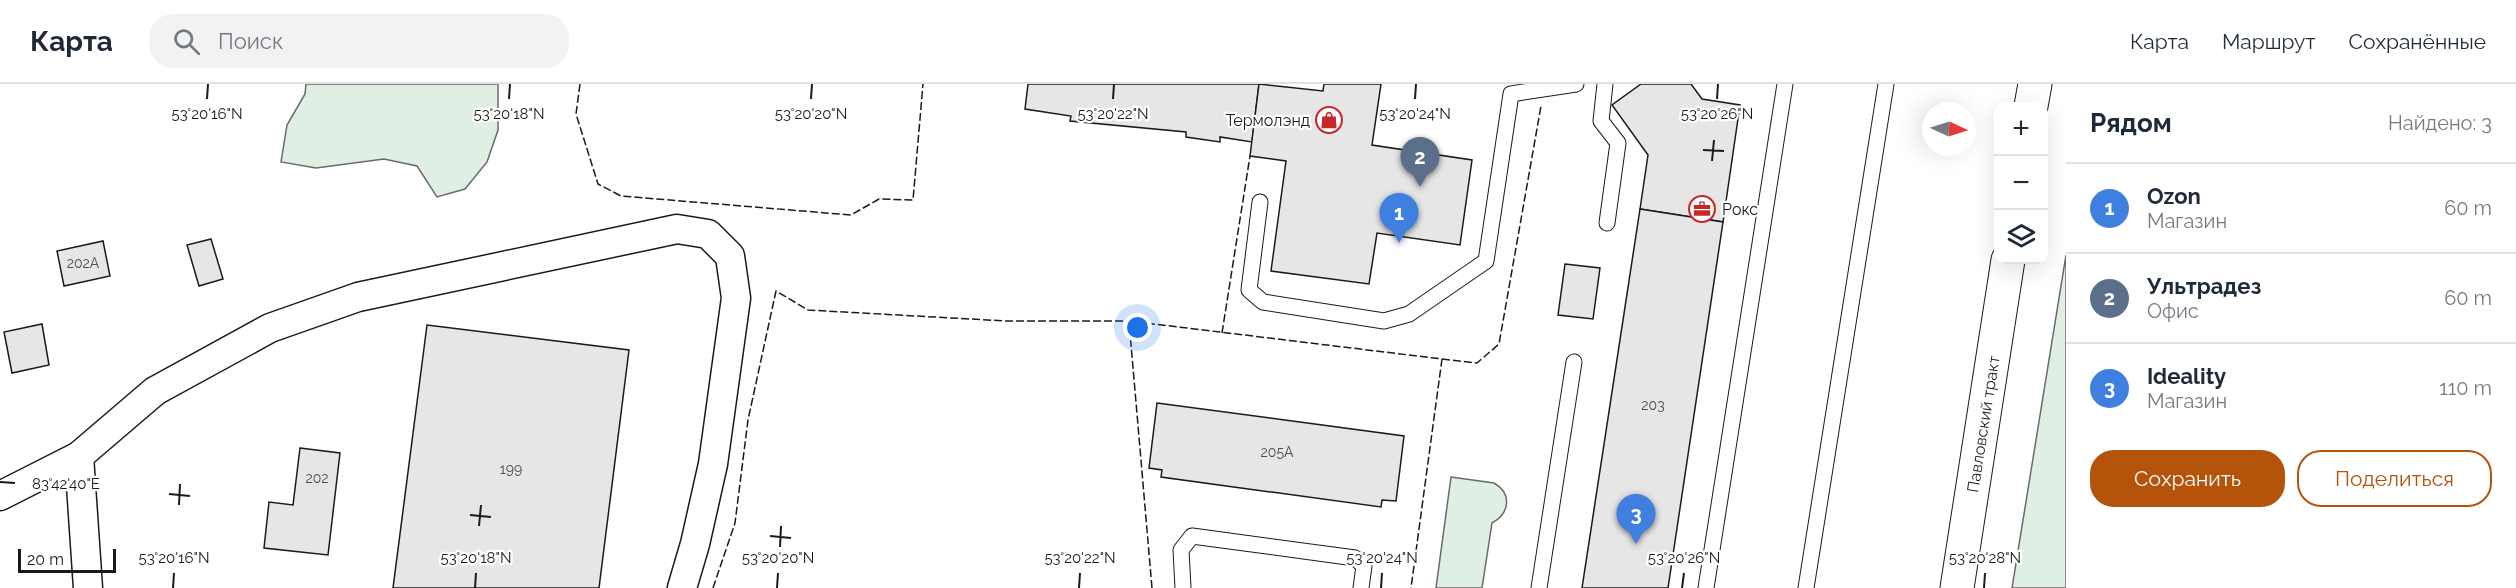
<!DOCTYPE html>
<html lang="ru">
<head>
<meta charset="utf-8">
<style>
  :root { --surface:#fff; --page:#f2f2f3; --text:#1f2937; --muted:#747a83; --line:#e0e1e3; --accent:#b45309 }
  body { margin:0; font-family:Raleway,sans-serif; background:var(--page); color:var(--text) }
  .controls { position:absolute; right:18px; top:18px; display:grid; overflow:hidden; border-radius:12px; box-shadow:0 6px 24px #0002 }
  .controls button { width:54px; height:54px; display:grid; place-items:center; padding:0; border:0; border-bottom:2px solid var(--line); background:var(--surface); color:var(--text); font:30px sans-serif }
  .compass { position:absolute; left:1922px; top:18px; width:54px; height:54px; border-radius:50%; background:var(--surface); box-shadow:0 6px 24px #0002; rotate:94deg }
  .scale { position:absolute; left:18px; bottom:15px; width:98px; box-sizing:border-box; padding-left:6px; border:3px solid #1a1a1a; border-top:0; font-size:16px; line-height:21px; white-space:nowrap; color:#1a1a1a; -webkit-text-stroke:4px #fff; paint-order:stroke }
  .you { position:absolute; left:1138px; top:244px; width:21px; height:21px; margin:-15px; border:4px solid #fff; border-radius:50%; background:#1a73e8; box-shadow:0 0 0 9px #1a73e833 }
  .badge { display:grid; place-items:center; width:39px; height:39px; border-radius:50%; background:var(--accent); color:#fff; font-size:20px; font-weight:700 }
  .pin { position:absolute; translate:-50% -50px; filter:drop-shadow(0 2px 3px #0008) }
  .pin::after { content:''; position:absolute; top:32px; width:21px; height:18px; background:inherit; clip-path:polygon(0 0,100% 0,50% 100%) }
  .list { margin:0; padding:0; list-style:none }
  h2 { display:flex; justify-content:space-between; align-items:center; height:78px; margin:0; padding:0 24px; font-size:26px }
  h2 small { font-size:20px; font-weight:400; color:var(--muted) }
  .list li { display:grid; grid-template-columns:39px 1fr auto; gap:18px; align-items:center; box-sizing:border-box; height:90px; padding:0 24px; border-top:2px solid var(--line) }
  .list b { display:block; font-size:22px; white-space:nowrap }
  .list p { margin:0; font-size:20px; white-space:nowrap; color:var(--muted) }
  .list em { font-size:20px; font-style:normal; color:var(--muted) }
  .actions { display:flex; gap:12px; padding:18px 24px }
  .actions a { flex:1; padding:14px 0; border:2px solid var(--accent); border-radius:24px; text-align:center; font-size:21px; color:var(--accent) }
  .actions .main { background:var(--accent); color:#fff }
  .icon { flex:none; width:33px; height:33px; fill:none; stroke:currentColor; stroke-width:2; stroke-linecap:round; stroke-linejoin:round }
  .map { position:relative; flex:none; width:2066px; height:504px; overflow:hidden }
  header { display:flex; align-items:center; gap:36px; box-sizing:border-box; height:84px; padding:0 30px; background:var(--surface); border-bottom:2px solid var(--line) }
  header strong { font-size:28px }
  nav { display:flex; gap:33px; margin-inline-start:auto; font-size:21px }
  .search { width:420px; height:54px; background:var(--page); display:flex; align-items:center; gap:15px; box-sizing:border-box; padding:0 21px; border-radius:24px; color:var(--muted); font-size:22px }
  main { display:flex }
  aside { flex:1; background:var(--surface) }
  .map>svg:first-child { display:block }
  .green { fill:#e0efe3; stroke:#6a6a6a; stroke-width:1.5 }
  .building { fill:#e6e6e6; stroke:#1a1a1a; stroke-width:1.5 }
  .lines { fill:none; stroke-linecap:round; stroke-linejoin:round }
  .lane-casing { stroke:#1a1a1a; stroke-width:17 }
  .street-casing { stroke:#1a1a1a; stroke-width:31 }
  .primary-casing { stroke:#1a1a1a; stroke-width:35 }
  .lane { stroke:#fff; stroke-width:15 }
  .street { stroke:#fff; stroke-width:28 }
  .primary { stroke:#fff; stroke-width:33 }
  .fence { stroke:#1a1a1a; stroke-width:1.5; stroke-dasharray:8 3; stroke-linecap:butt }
  .ticks { fill:none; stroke:#1a1a1a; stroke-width:2 }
  .labels { text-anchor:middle; stroke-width:4.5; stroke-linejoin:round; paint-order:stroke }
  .number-label { font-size:14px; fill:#4d4d4d }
  .poi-label { font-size:16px; fill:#1a1a1a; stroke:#fff; text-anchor:end }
  .street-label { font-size:16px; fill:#1a1a1a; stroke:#fff }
  .ticks-label { font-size:15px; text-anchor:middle; fill:#1a1a1a; stroke:#fff; stroke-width:4.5; stroke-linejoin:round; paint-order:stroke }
</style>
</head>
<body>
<header>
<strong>Карта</strong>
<div class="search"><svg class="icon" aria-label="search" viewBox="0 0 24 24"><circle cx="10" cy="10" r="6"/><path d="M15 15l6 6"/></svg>Поиск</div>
<nav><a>Карта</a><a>Маршрут</a><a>Сохранённые</a></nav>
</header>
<main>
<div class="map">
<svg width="2066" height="504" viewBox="0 0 2066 504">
  <rect width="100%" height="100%" fill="#fff"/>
  <g class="green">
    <path d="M306,0H498V46L487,78L465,105L437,113L417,82L384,75L316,84L281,78L287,41L305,10Z"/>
    <path d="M2066,171V504H2012Z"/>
    <path d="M1451,393L1494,399C1513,410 1509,430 1492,439L1482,504H1436Z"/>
  </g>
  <g class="building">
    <path d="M1028,0H1259L1252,58L1220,53V58L1186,53V48L1070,37L1071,32L1025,25Z"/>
    <path d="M1259,0L1323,7L1324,0H1381L1372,61L1472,76L1460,161L1377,149L1369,200L1271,187L1286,77L1250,72Z"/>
    <path d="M1641,0H1691L1702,15L1740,21L1723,138L1640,125L1648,71L1612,21Z"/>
    <path d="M1640,125L1723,138L1668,504H1582Z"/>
    <path d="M211,155L223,195L199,202L187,161Z"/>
    <path d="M103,157L110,192L64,202L57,167Z"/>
    <path d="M1565,180L1600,184L1593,235L1558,231Z"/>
    <path d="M42,240L49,281L12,289L4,248Z"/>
    <path d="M427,241L629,266L599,504H393Z"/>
    <path d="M1157,319L1404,352L1396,417L1382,416L1381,423L1161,393L1162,386L1149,384Z"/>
    <path d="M300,364L340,369L328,471L264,464L269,418L293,421Z"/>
  </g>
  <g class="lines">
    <defs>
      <g id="lane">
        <path d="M1605,0L1601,37L1618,59L1607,139"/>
        <path d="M1260,118L1249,206L1263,218L1384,237L1409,230L1486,177L1511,10L1576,0"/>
        <path d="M1183,504L1181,466L1192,452L1355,474L1364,482L1361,504"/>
        <path d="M1539,504L1574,278"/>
        <path d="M1706,504L1785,0"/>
        <path d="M1806,504L1886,0"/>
      </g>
      <g id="street">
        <path d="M79,372L155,307L270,244L358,213L677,145L708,150L730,172L736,214L713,380L695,460L682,504"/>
        <path d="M0,412L79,372L88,504"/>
      </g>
      <g id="primary">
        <path d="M2031,22L2035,0"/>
        <path d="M1957,504L2008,176"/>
      </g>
    </defs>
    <use href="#lane" class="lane-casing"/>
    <use href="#street" class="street-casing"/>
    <use href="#primary" class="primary-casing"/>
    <use href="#lane" class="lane"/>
    <use href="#street" class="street"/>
    <use href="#primary" class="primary"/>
    <g class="fence">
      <path d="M580,0L576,30L598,100L621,112L851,131L879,115L913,116L923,0"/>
      <path d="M1222,249L1250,72"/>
      <path d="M1442,275L1477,279L1499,260L1541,22"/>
      <path d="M713,504L735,439L748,336L776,207L808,226L1006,237H1129"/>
      <path d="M1152,504L1129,237L1442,275L1411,504"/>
    </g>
  </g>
  <path class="ticks" d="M207,15L208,0M509,15L510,0M811,15L812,0M1113,15L1114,0M1415,15L1416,0M1717,15L1718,0M1703,66L1724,67M1712,77L1714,56M0,398L15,399M169,410L190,412M179,421L180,400M470,431L491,433M479,442L481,421M770,452L791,454M780,463L781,442M173,504L174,489M475,504L476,489M777,504L778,489M1079,504L1080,489M1381,504L1382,489M1682,504L1684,489M1984,504L1985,489"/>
  <defs>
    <symbol id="shop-ring" viewBox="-11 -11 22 22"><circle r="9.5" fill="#fff" stroke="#c62828" stroke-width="1.5"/><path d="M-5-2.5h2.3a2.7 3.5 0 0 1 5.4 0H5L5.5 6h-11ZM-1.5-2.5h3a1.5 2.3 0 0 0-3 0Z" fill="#c62828"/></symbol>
    <symbol id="office-ring" viewBox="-11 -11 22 22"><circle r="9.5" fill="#fff" stroke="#c62828" stroke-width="1.5"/><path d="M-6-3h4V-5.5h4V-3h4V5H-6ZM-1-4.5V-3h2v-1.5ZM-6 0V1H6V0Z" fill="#c62828"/></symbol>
  </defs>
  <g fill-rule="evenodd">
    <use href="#shop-ring" x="1314" y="21" width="30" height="30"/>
    <use href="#office-ring" x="1687" y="110" width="30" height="30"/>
  </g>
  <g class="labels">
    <g class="number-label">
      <text x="83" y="184">202А</text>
      <text x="1653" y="326">203</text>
      <text x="1277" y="373">205А</text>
      <text x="511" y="390">199</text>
      <text x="317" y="399">202</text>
    </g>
    <g class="poi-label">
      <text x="1310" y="42">Термолэнд</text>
      <text x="1722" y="131" text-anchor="start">Рокс</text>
    </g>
    <g class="street-label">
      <text transform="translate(1983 340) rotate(-81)" y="6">Павловский тракт</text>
    </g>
  </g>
  <g class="ticks-label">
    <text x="207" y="35">53°20'16"N</text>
    <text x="509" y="35">53°20'18"N</text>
    <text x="811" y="35">53°20'20"N</text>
    <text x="1113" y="35">53°20'22"N</text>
    <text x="1415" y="35">53°20'24"N</text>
    <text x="1717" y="35">53°20'26"N</text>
    <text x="66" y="405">83°42'40"E</text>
    <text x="174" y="479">53°20'16"N</text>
    <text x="476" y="479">53°20'18"N</text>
    <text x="778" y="479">53°20'20"N</text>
    <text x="1080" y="479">53°20'22"N</text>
    <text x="1382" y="479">53°20'24"N</text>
    <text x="1684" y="479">53°20'26"N</text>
    <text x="1985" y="479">53°20'28"N</text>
  </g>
</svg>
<div class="controls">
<button>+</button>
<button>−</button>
<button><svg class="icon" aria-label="layers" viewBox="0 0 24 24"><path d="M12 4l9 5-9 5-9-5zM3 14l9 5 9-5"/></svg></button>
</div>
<svg class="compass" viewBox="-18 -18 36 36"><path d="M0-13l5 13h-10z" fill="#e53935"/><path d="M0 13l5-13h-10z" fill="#747a83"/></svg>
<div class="scale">20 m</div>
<div class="you"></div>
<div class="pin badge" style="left:1399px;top:159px;background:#3f7fe0">1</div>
<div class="pin badge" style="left:1420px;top:103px;background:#5c6f8a">2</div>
<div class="pin badge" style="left:1636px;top:460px;background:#3f7fe0">3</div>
</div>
<aside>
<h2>Рядом<small>Найдено: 3</small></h2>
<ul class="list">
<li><span class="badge" style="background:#3f7fe0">1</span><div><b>Ozon</b><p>Магазин</p></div><em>60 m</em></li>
<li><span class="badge" style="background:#5c6f8a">2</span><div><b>Ультрадез</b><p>Офис</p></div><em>60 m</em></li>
<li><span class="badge" style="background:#3f7fe0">3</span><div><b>Ideality</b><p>Магазин</p></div><em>110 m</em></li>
</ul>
<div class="actions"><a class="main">Сохранить</a><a>Поделиться</a></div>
</aside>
</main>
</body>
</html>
